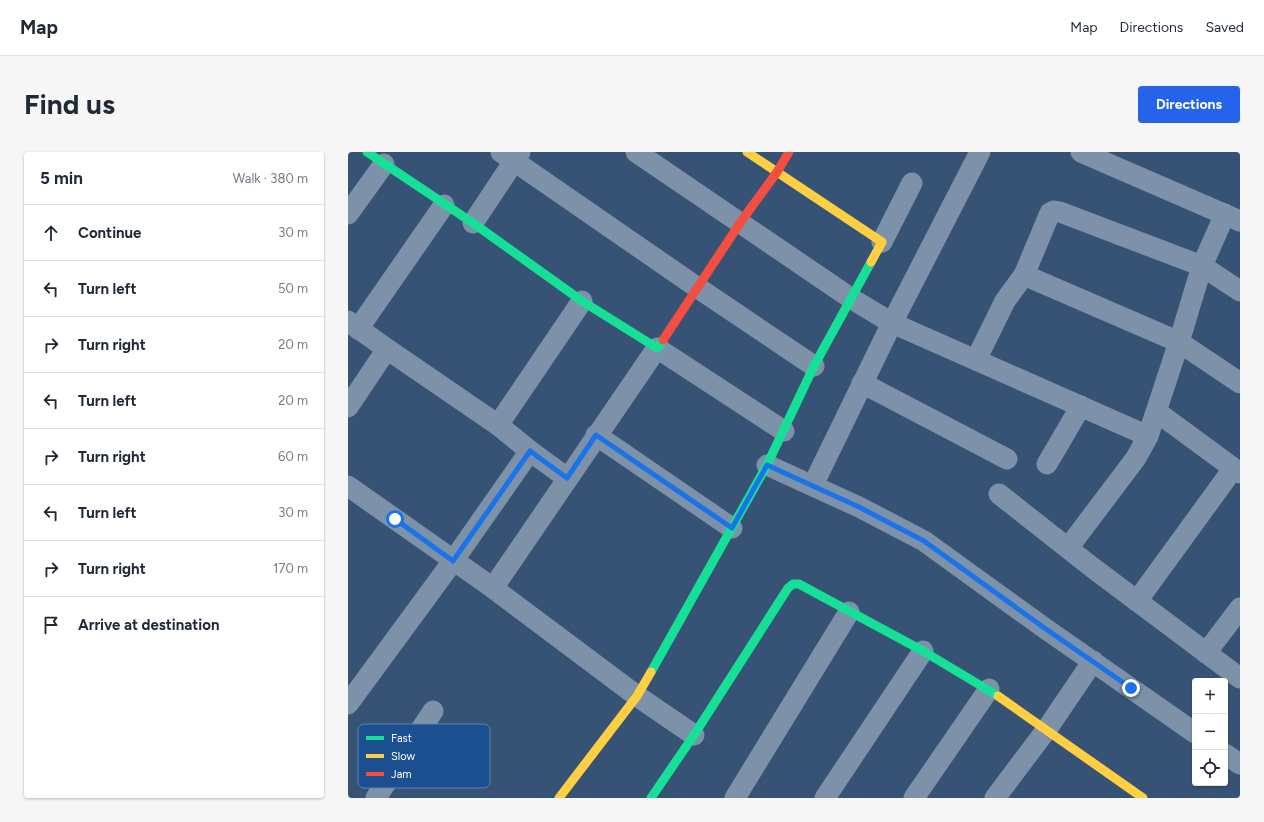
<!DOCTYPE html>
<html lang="en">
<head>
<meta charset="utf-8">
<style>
  :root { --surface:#fff; --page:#f6f6f7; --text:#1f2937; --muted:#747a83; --line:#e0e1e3; --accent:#2563eb }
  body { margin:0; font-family:Figtree,sans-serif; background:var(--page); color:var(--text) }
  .controls { position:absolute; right:12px; bottom:12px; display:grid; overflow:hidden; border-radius:4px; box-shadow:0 1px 3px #0004 }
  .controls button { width:36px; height:36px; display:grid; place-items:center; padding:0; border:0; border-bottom:1px solid var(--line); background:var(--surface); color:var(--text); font:20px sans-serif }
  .stop { position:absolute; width:12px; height:12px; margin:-9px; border:3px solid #1a73e8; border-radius:50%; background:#fff }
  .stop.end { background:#1a73e8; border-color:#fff; box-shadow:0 1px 4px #0008 }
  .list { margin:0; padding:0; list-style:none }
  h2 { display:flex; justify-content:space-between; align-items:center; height:52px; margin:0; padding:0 16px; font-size:17px }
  h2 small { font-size:13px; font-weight:400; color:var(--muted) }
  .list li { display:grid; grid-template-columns:26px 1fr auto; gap:12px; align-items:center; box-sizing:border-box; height:56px; padding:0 16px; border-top:1px solid var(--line) }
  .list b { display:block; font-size:15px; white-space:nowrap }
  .list em { font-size:13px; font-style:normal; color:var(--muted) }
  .icon { flex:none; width:22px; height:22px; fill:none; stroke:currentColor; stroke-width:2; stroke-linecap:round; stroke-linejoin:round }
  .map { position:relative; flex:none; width:892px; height:646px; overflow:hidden; border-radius:4px }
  header { display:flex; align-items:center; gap:24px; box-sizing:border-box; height:56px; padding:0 20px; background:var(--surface); border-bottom:1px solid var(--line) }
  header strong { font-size:19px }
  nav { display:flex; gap:22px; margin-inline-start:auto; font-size:14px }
  .intro { display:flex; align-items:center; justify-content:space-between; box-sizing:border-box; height:96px; padding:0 24px }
  h1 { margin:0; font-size:28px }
  .button { padding:10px 18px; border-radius:4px; background:var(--accent); color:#fff; font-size:14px; font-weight:700 }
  main { display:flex; gap:24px; padding:0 24px }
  aside { flex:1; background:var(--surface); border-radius:4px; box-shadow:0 1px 3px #0004 }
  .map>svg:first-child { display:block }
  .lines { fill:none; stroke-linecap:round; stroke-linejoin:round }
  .street { stroke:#7d92a8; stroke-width:21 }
  .fast { stroke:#16e098; stroke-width:9 }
  .slow { stroke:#ffcf43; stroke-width:9 }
  .jam { stroke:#f24e42; stroke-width:9 }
  .route { stroke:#1a73e8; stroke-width:5 }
  .key { fill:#1b4f8f; stroke:#5f84b1; stroke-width:1 }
  .key-label { font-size:11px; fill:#fff }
</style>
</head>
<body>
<header>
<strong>Map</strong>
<nav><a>Map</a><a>Directions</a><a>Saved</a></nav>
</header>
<div class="intro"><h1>Find us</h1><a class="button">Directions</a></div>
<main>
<aside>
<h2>5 min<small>Walk · 380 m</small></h2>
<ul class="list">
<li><svg class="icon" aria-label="ahead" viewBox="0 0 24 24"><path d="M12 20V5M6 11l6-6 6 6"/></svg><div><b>Continue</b></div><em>30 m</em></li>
<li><svg class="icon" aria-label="left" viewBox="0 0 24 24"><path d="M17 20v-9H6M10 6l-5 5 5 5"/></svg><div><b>Turn left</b></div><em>50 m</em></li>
<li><svg class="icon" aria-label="right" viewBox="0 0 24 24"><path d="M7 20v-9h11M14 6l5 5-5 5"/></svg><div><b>Turn right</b></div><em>20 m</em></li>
<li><svg class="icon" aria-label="left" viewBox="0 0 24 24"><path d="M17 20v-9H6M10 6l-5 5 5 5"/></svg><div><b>Turn left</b></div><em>20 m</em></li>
<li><svg class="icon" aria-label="right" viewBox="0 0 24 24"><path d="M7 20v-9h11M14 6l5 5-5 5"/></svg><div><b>Turn right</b></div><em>60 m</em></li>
<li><svg class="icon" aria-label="left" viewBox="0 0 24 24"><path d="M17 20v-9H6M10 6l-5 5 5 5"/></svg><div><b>Turn left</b></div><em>30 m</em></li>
<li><svg class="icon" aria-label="right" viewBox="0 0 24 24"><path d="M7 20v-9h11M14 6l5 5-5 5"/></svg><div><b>Turn right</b></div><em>170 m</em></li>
<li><svg class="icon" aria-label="arrive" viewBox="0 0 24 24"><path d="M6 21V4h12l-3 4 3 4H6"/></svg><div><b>Arrive at destination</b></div></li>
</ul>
</aside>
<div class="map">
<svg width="892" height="646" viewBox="0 0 892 646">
  <rect width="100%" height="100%" fill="#365274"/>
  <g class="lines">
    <g class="street">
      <path d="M153,0L350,136L466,214"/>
      <path d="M288,0L504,147L544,171L800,284"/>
      <path d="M733,0L892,69"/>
      <path d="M0,62L36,12"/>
      <path d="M125,71L172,0"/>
      <path d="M534,90L564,31"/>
      <path d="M676,123L831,190L892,231"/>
      <path d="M0,169L39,197L150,273L182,299L219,326"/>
      <path d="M10,177L96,53"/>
      <path d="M628,208L657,149L676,123L702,61L706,59L712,60L854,114L892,139"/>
      <path d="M514,231L659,307"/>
      <path d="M0,255L39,197"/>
      <path d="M809,260L892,321"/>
      <path d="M150,273L234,149"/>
      <path d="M248,283L384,376"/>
      <path d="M699,312L733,254"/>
      <path d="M419,313L511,355L576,389L695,475L847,581"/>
      <path d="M465,333L544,171L632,0"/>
      <path d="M0,334L145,436L289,544L346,583"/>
      <path d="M651,342L745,416L892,526"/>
      <path d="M720,396L788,306L800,284L831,190L854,114L877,62"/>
      <path d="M145,436L309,196L436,279"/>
      <path d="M789,449L885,317"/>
      <path d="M858,501L892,456"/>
      <path d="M0,552L105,409L182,299"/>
      <path d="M877,602L892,612"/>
      <path d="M28,646L85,559"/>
      <path d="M387,646L501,460"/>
      <path d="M477,646L575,499"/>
      <path d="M566,646L641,537"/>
      <path d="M647,646L699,577L745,509"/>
    </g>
    <g class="fast">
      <path d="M19,0L125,71L234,149L309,196L315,188"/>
      <path d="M303,520L419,313L466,214L523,110"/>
      <path d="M303,646L346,583L440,436L445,432H451L575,499L650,544"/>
    </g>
    <g class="slow">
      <path d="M399,0L534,90L523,110"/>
      <path d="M650,544L795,646"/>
      <path d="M211,646L289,544L303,520"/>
    </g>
    <path class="jam" d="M315,188L392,71L429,20L441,0"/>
  </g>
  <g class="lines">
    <path class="route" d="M47,367L105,409L182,299L219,326L248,283L384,376L419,313L511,355L576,389L695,475L783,536"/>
  </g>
  <rect x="10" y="572" width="132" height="64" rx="6" class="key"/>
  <rect x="18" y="584" width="18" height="4" fill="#16e098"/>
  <rect x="18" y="602" width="18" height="4" fill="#ffcf43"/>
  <rect x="18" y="620" width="18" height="4" fill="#f24e42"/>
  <g class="key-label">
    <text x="43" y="590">Fast</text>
    <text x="43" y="608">Slow</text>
    <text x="43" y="626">Jam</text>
  </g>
</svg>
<div class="controls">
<button>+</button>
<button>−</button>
<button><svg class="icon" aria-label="locate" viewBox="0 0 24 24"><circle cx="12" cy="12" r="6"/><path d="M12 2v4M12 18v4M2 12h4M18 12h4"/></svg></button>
</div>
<div class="stop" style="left:47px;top:367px"></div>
<div class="stop end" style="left:783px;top:536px"></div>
</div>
</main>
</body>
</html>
